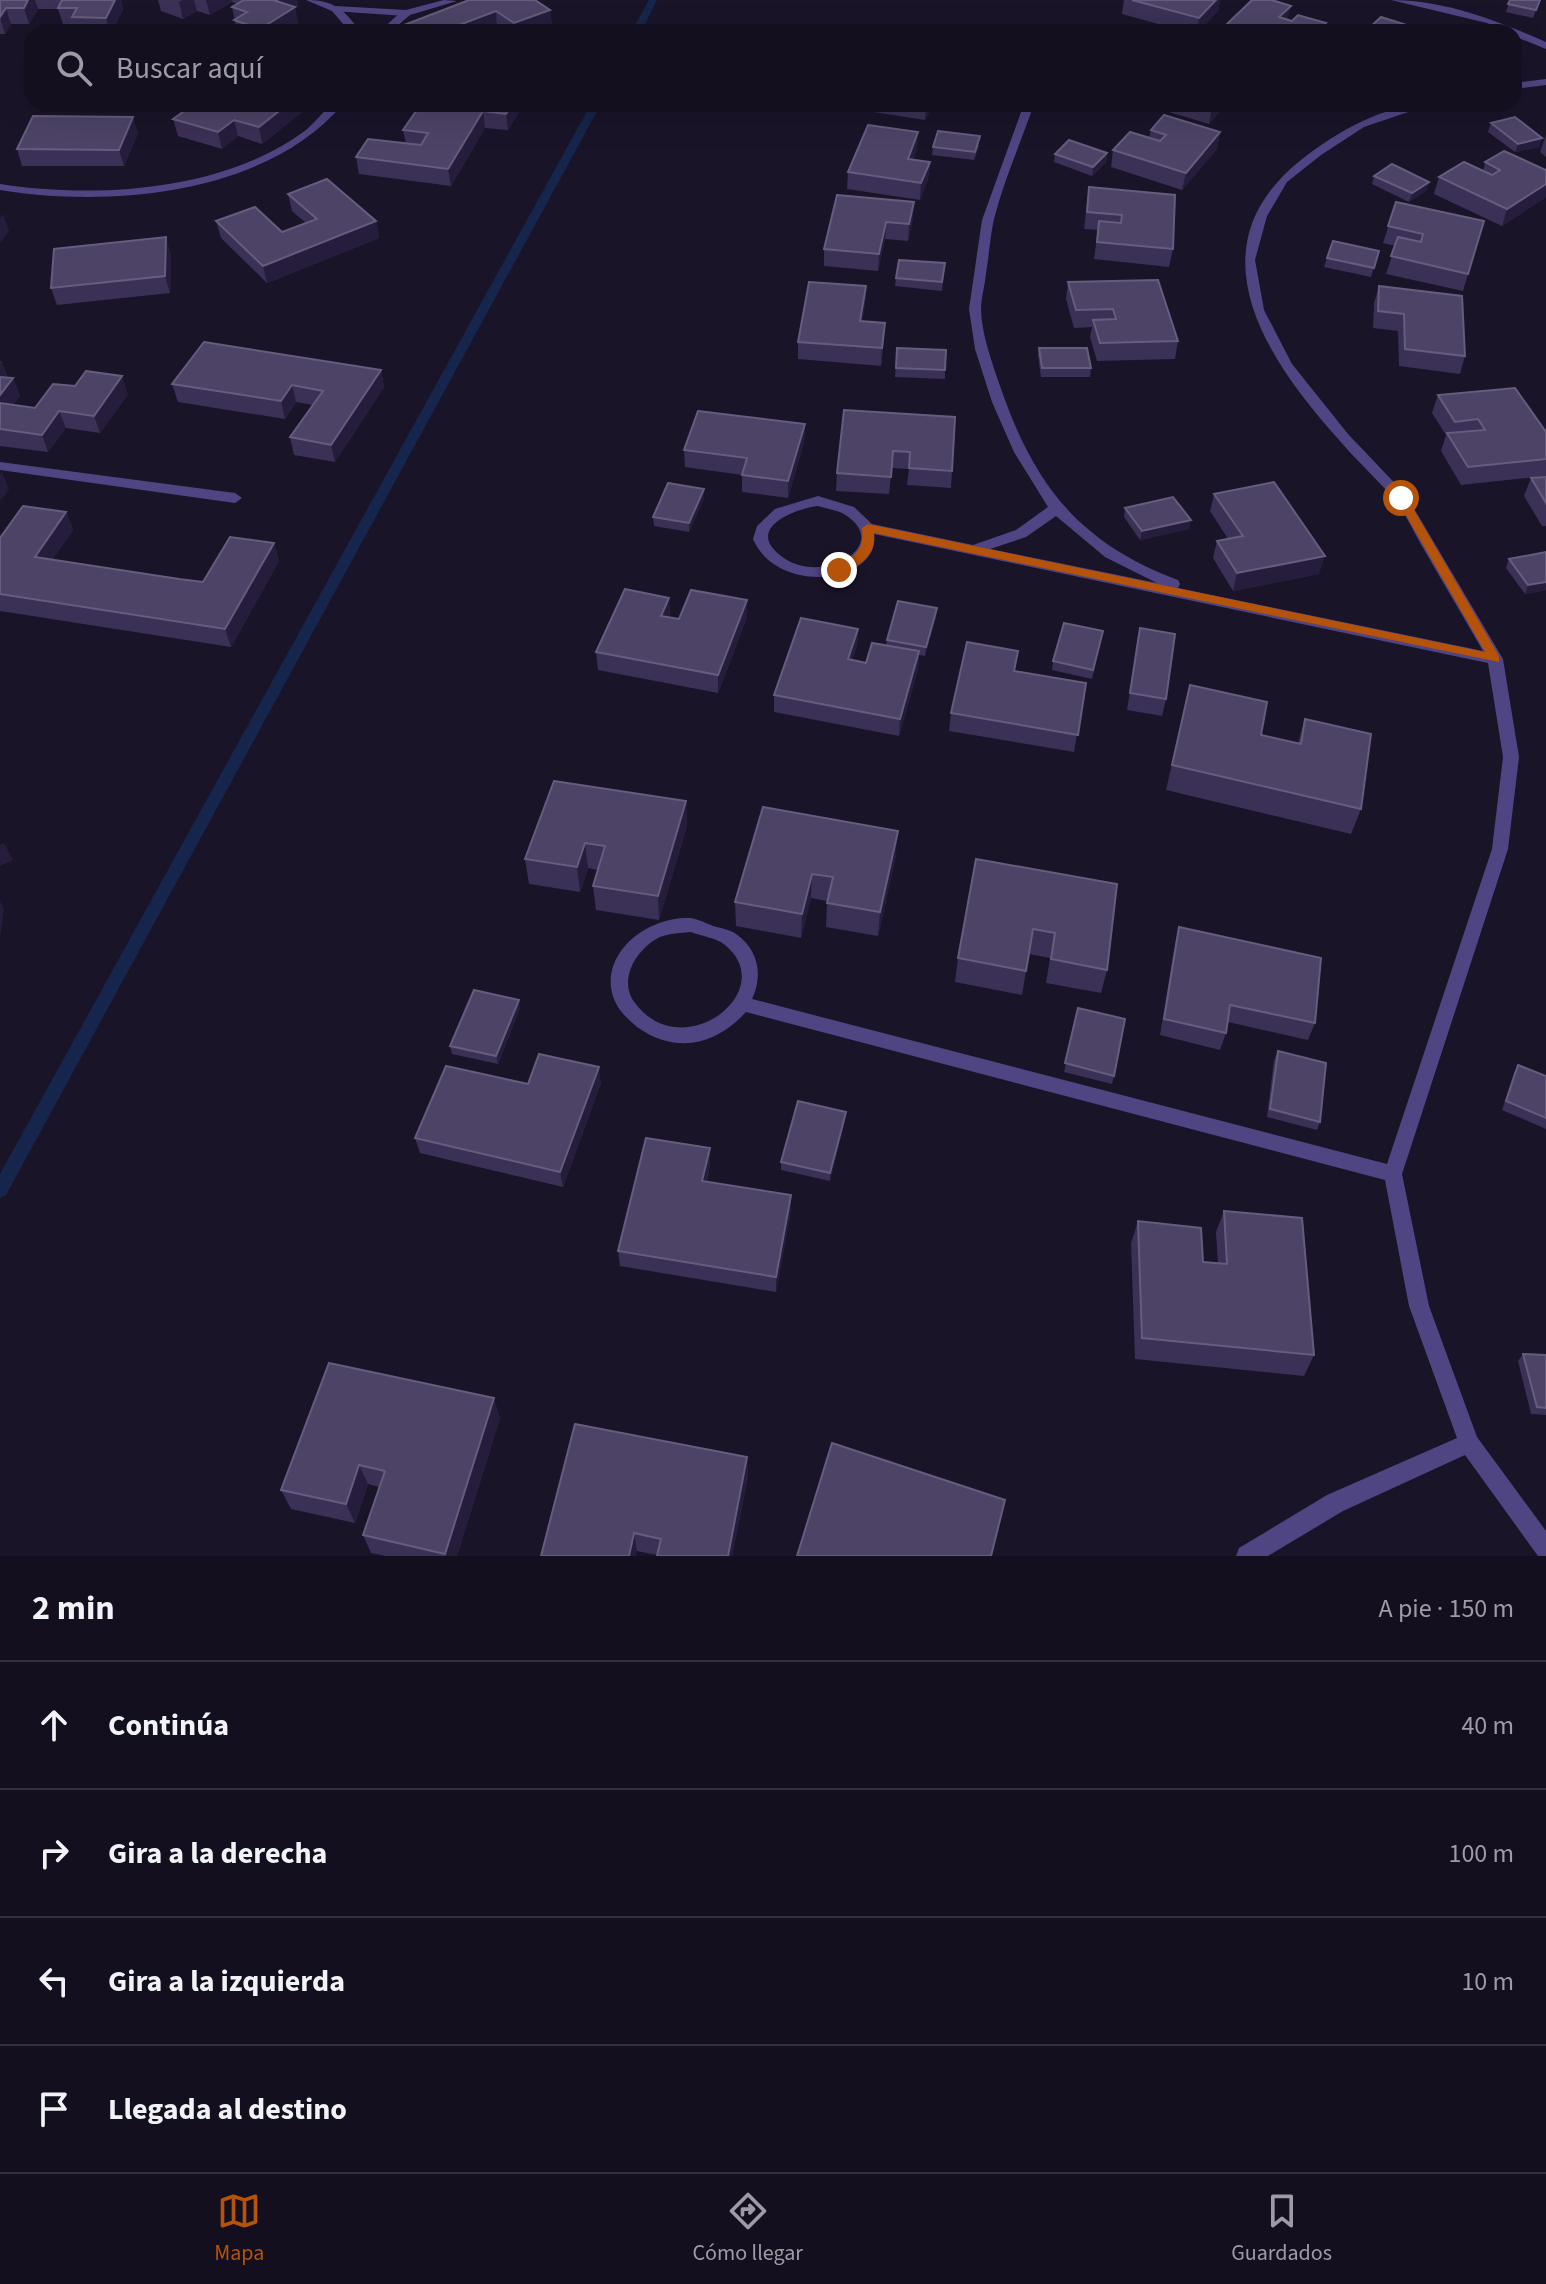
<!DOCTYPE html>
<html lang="es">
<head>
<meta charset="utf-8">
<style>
  :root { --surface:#140f1f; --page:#1d1828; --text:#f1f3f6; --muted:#9d9ca4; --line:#332f3d; --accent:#b45309 }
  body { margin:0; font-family:"Source Sans 3",sans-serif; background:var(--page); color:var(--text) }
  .stop { position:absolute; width:24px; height:24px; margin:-18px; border:6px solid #b45309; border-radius:50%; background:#fff }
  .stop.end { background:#b45309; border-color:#fff; box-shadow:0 2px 8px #0008 }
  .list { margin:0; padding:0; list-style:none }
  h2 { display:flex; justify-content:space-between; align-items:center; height:104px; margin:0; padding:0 32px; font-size:34px }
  h2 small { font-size:26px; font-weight:400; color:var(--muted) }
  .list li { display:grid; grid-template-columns:52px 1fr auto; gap:24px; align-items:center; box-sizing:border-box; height:128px; padding:0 32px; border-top:2px solid var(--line) }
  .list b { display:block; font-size:30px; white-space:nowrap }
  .list em { font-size:26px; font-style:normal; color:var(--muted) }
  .icon { flex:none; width:44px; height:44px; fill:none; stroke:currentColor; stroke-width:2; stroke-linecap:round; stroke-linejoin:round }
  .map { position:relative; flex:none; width:1546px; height:1556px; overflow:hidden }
  .search { position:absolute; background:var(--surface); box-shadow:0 8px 32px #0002; left:24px; right:24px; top:24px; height:88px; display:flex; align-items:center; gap:20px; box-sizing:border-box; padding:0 28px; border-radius:24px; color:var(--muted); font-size:30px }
  .sheet { height:616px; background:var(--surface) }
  nav { display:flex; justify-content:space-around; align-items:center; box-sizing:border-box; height:112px; border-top:2px solid var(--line); background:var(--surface); font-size:22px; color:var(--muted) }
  nav a { display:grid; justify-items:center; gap:4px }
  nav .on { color:var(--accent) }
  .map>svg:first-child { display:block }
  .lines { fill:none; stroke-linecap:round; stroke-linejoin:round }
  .stream { fill:#16254b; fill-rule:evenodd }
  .service { fill:#4f4582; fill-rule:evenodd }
  .minor { fill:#4f4582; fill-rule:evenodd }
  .wall { fill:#3b3055 }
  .shaded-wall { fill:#261d3c }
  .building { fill:#4d4366; stroke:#655c7e; stroke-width:2 }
  .route { fill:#b45309 }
</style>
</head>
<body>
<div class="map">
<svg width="1546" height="1556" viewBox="0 0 1546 1556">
  <rect width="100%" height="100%" fill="#1a1429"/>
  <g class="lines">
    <g class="stream">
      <path d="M649,0H657L641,32H631Z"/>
      <path d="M591,104H601L6,1195L0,1198V1174Z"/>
    </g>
    <g class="service">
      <path d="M306,0C335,0 344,10 361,32H350L332,11Z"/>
      <path d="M444,0L457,1L410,15L390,32H379L402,11Z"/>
      <path d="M1391,0C1445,0 1498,21 1546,42V49L1514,36V32H1506L1487,23Z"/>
      <path d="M1546,79V85L1514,89V83Z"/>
      <path d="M332,104H343C266,195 110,208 0,190V184C96,199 225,191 306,130C315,122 323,112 332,104Z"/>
      <path d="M1024,104H1034C1021,142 1004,180 994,219C990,237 989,256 986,273C985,285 981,298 981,310C982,336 992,362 1000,386C1034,485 1079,543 1178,580L1180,584L1178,588L1483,651C1463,616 1442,581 1422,546C1413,531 1405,512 1394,499C1377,479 1357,461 1340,441C1267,360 1190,248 1301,160C1338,131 1384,104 1432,104L1364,127L1321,155L1287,182L1267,216L1255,260L1264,310L1292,364L1348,434L1406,495L1503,659L1519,757L1508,849L1402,1174L1429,1306L1477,1437L1546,1531V1556H1538L1465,1455L1343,1511L1268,1556H1236L1239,1548L1327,1495L1457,1438L1409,1306L1385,1180L746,1012C715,1046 675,1054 637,1027C624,1016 613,1005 611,987C607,946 653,916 690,918C698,919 706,923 713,926C720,928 731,930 736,934C759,950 763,976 752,999L1387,1164L1492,849L1503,757L1488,663L874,534C881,583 778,597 753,539L757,526L775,509L818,496L854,507L872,524L973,545L1016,530L1048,507L1014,452L992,402L975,349L969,309L982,220ZM818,506C827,509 839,510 847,516C892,547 820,587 781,556C745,529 793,509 818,506ZM1056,516L1105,557L1157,583L990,549L1026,537ZM691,932C701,936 717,938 725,945C781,990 683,1067 635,1003C617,980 637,948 660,937C670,933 681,933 691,932Z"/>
      <path d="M0,462L235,493L242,498L235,503L0,470Z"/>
    </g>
    <path class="minor" d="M336,6L406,10L411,13L406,16L332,11V7Z"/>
  </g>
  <g class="wall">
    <path d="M0,0H121L123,9L112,32H76L74,24H63L58,9H38L29,24H11L5,34H0Z"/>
    <path d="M158,0H297L298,6L295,8L298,24L285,32H237L232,7L237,4L232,2L210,15L197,11L183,19L161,11Z"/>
    <path d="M469,0L550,10L552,26L536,32H504L497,28L486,32H386Z"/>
    <path d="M1124,0H1220L1218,11L1198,32H1187L1122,14Z"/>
    <path d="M1510,0H1540L1533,18L1506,12Z"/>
    <path d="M1288,20L1324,32H1225L1227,24Z"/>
    <path d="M216,104H312L262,144L238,136L222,149L178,136L173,119L213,107Z"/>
    <path d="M447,104H524L508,130L485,128L451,186L359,174L356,157L406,144L403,130L445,106Z"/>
    <path d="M867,104H933L925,120L867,111Z"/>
    <path d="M1142,104H1227L1209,124Z"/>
    <path d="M1491,123L1539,147L1515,152L1488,132Z"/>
    <path d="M1151,130L1220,132L1217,149L1182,190L1111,167L1113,150L1149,138Z"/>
    <path d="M138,133L124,166H22L17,149Z"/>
    <path d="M1546,135V157L1540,152Z"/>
    <path d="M979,145L974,160L932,155L933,147Z"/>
    <path d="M917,149L913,160L930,162L928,179L920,200L847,189L848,172Z"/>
    <path d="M1107,153L1106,162L1092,176L1054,162L1055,154Z"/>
    <path d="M1485,162L1546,170V197L1502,226L1434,194L1439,177L1483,171Z"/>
    <path d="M1374,176L1427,190L1409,202L1372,184Z"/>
    <path d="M1089,187L1173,249L1169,267L1094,259L1098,230L1084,229Z"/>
    <path d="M288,194L376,221L379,238L267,283L221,238L216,221L282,232L306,223L292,211Z"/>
    <path d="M837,195L913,219L908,241L885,239L878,271L824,266V249Z"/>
    <path d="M1396,202L1468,274L1463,291L1386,274L1395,246L1383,243Z"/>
    <path d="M1379,251L1371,277L1324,267L1327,258Z"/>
    <path d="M171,255L170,293L57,305L51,288Z"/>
    <path d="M945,263L942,291L895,286L896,278Z"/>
    <path d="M1068,282L1178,341L1175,359L1097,361L1090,337L1092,327L1074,328L1066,299Z"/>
    <path d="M866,286L865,304L862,321L884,340L881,366L798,359V342Z"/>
    <path d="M1379,286L1465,356L1460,374L1399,366L1398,331L1373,328L1374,303Z"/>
    <path d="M897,348L945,370V379L895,377Z"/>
    <path d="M1039,348L1091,368L1090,377H1041L1038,356Z"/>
    <path d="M0,361H1L8,378H13L20,396L13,405L35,408L128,394L100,433L66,428L48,452L0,446Z"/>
    <path d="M381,370L384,387L335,462L294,455L290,437L312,405L296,402L285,419L178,402L172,384Z"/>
    <path d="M1438,395L1546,432V476L1461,485L1441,451L1446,435L1432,413Z"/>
    <path d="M844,410L952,471L951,488L907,485L909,469L892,468L889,494L836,491L837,473Z"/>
    <path d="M805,424L804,442L788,498L742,492V475L685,467L684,450Z"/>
    <path d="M1546,477V526H1542L1524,496L1531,478Z"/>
    <path d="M1214,494L1319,574L1233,591L1213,558L1217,541L1228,539L1210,511Z"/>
    <path d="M704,498L689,532L654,526L653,517Z"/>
    <path d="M1125,508L1189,529L1140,540L1124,517Z"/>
    <path d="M66,512L73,530L52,560L203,582L274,543L279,561L231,647L0,611V538Z"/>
    <path d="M1546,552V590L1525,594L1506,568L1509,559Z"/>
    <path d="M669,598L670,615L669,618L679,619L747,617L718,693L598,670L596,652Z"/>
    <path d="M936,617L925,656L919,655L918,669L899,736L774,712V695L858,629L857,646L852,660L866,663L886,646L887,640Z"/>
    <path d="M1140,628L1166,699L1162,716L1127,710Z"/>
    <path d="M1101,640L1092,679L1052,670L1053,661Z"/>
    <path d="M1015,672L1086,683L1074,752L949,731L951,713Z"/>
    <path d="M1190,685L1261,735L1298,743L1305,719L1361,809L1351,834L1166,790Z"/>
    <path d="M686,801L687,826L659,920L596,910L593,886L598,870L588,868L580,892L529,884L525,859Z"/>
    <path d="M763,807L896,855L878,936L826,927L827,901L811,898L801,938L736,926L735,902Z"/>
    <path d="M976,859L1107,970L1101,993L1046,983L1050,958L1029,954L1022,995L955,982L958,958Z"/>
    <path d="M1179,927L1315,1023L1308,1040L1228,1022L1226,1033L1220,1050L1160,1035L1175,944Z"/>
    <path d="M520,1008L498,1064L452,1054L450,1046Z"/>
    <path d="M1078,1008L1114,1076L1112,1084L1064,1072Z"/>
    <path d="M1278,1051L1320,1122L1317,1130L1267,1117L1274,1060Z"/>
    <path d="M1518,1065L1546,1076V1129L1502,1110L1514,1073Z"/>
    <path d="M601,1083L563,1187L420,1153L415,1138L528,1084Z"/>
    <path d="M846,1112L845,1120L830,1181L781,1170V1162Z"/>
    <path d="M710,1148V1164L707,1181L791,1210L776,1292L620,1266L618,1251Z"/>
    <path d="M1224,1211L1314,1355L1304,1376L1135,1359L1131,1243L1138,1221L1203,1262L1218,1263L1216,1232Z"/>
    <path d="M1523,1354L1546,1355V1415L1531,1414L1518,1361Z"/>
    <path d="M500,1418L457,1556H386L371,1553L363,1535L379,1487L368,1484L355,1523L291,1509L281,1490Z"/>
    <path d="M747,1457L748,1476L732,1556H657V1555L637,1551L541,1556Z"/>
  </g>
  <g class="shaded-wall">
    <path d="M28,0H35L38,9L29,24L24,8Z"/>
    <path d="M115,0H121L123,9L112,32H110L106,18Z"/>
    <path d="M183,0H194L197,11L183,19L179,2Z"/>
    <path d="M206,0H231L232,2L210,15Z"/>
    <path d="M278,0H297L298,6L295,8L298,24L285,32H261L260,29L276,1Z"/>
    <path d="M1216,0H1220L1218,11L1198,32H1197L1199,18Z"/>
    <path d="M1291,6L1287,22L1279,17Z"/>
    <path d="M6,8L11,24L5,34L0,17Z"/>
    <path d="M550,10L552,26L536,32H515L514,23Z"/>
    <path d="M496,11L497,28L486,32H444Z"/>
    <path d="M1326,23L1324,32H1317Z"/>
    <path d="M288,104H312L262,144L259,127Z"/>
    <path d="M512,104H524L508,130L506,114Z"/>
    <path d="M926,104H933L925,120Z"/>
    <path d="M1215,104H1227L1209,124L1212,107Z"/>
    <path d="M483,111L485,128L451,186L448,169Z"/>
    <path d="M133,117L138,133L124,166L119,150Z"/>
    <path d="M234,120L238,136L222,149L218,132Z"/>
    <path d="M918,132L917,149L907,176L908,159Z"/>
    <path d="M1220,132L1217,149L1182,190L1186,173Z"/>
    <path d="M1542,138L1539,147L1515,152L1518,144Z"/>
    <path d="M1107,153L1106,162L1092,176L1093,167Z"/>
    <path d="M930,162L928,179L920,200L921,183Z"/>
    <path d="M1429,182L1427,190L1409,202L1412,193Z"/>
    <path d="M1546,184V197L1502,226L1507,209Z"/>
    <path d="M914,202L913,219L908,241L909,224Z"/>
    <path d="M3,214L9,231L0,243V218Z"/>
    <path d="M376,221L379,238L267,283L263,266Z"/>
    <path d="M886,222L885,239L878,271L879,254Z"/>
    <path d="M166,237L171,255L170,293L165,276Z"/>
    <path d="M866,286L865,304L860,338V321Z"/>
    <path d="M885,323L884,340L881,366L882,348Z"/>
    <path d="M1,361L8,379L0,389V363Z"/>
    <path d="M381,370L384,387L335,462L331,445Z"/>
    <path d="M122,376L128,394L100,433L94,416Z"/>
    <path d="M13,378L20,396L2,420L0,416V395Z"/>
    <path d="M292,385L296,402L285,419L281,401Z"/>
    <path d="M59,411L66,428L48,452L42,435Z"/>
    <path d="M805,424L804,442L788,498V481Z"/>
    <path d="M2,472L9,490L0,501V474Z"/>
    <path d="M704,489V498L689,532V523Z"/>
    <path d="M66,512L73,530L42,575L35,557Z"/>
    <path d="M1191,520L1189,529L1140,540L1142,531Z"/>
    <path d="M274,543L279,561L231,647L225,629Z"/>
    <path d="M1325,556L1319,574L1233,591L1237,573Z"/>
    <path d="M1546,582V590L1525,594L1528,585Z"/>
    <path d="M669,598L670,615L662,634L661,616Z"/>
    <path d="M747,600V617L718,693V675Z"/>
    <path d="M937,608L936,617L925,656L926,647Z"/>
    <path d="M858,629L857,646L847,677L848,659Z"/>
    <path d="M919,651L918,669L899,736L900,719Z"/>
    <path d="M686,801L687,826L659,920L658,896Z"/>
    <path d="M898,831L896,855L878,936L880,912Z"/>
    <path d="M4,843L13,860L0,866V845Z"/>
    <path d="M585,843L588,868L580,892L577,867Z"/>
    <path d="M812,874L811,898L801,938L802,914Z"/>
    <path d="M0,901L4,909L0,938Z"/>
    <path d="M519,1000L520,1008L498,1064L496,1056Z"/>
    <path d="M599,1067L601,1083L563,1187L560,1172Z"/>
    <path d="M846,1112L845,1120L830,1181V1173Z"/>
    <path d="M710,1148V1164L703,1196L702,1181Z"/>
    <path d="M791,1195V1210L776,1292V1277Z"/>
    <path d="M494,1398L500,1418L457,1556H446L445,1554Z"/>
    <path d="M747,1457L748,1476L732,1556H728Z"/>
    <path d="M359,1465L368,1484L355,1523L346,1504Z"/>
    <path d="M634,1533L637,1551L636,1556H629Z"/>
  </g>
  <g class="building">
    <path d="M0,0H28L24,8H6L0,17Z"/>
    <path d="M62,0H115L106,18L72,17L77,8H58Z"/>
    <path d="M244,0H278L276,1L295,7L260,29L234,20L247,12L232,7Z"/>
    <path d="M469,0H535L550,10L514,23L496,11L443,31L444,32H386Z"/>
    <path d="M1132,0H1216L1199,18Z"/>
    <path d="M1252,0H1272L1291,6L1279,17L1292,21L1298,15L1326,23L1317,32H1255L1227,24Z"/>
    <path d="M1510,0H1540L1536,10L1508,4Z"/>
    <path d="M1381,17L1416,28L1412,32H1365Z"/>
    <path d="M194,104H204L213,107L216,104H288L259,127L234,120L218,132L173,119Z"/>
    <path d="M421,104L445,106L447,104H512L506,114L483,111L448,169L356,157L368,139L421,145L428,133L403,130Z"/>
    <path d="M1202,104H1215L1212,107Z"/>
    <path d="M1164,115L1220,132L1186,173L1113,150L1130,132L1160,141L1166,135L1151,130Z"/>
    <path d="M33,116L133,117L119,150L17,149Z"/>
    <path d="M1515,117L1542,138L1518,144L1491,123Z"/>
    <path d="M868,125L918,132L908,159L930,162L921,183L848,172Z"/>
    <path d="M938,131L980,136L975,152L933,147Z"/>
    <path d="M1069,140L1107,153L1093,167L1055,154Z"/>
    <path d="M1504,151L1546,170V184L1507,209L1439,177L1464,162L1492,175L1500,170L1485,162Z"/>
    <path d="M1392,164L1429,182L1412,193L1374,176Z"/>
    <path d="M327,179L376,221L263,266L216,221L255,207L282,232L317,219L288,194Z"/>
    <path d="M1089,187L1175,195L1173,249L1097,242L1099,221L1121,223L1122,215L1087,212Z"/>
    <path d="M837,195L914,202L909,224L886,222L879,254L824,249Z"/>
    <path d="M1396,202L1484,221L1468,274L1391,256L1398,237L1421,242L1423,234L1388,226Z"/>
    <path d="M166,237L165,276L51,288L54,249Z"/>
    <path d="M1333,241L1379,251L1374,268L1327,258Z"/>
    <path d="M899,260L945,263L942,282L896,278Z"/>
    <path d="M1158,280L1178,341L1100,343L1093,320L1116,319L1113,309L1076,310L1068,282Z"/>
    <path d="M809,282L866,286L860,321L885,323L882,348L798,342Z"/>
    <path d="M1379,286L1462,296L1465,356L1405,349L1404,314L1378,311Z"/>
    <path d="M204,342L381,370L331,445L290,437L323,391L292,385L281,401L172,384Z"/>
    <path d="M897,348L946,350L945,370L896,368Z"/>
    <path d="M1039,348H1087L1091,368H1042Z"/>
    <path d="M86,371L122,376L94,416L59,411L42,435L0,429V403L35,408L53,384L75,386Z"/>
    <path d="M0,377L13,378L0,395Z"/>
    <path d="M1515,388L1546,432V459L1468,467L1447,433L1485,430L1478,419L1455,422L1438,395Z"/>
    <path d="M844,410L955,417L952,471L909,468L910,452L893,451L891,477L837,473Z"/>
    <path d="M698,411L805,424L788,481L742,475L747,458L684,450Z"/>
    <path d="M1546,477V503L1531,478Z"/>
    <path d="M1274,482L1325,556L1237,573L1217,541L1243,536L1214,494Z"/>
    <path d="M668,483L704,489L689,523L653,517Z"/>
    <path d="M1173,497L1191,520L1142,531L1125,508Z"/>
    <path d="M23,506L66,512L35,557L179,579L203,582L230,537L274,543L225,629L0,594V538Z"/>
    <path d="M1546,552V582L1528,585L1509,559Z"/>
    <path d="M625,589L669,598L661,616L679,619L691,590L747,600L718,675L596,652Z"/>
    <path d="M898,601L937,608L926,647L887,640Z"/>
    <path d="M801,618L858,629L848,659L866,663L872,643L919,651L900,719L774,695Z"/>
    <path d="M1064,623L1103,631L1093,670L1053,661Z"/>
    <path d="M1140,628L1175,634L1166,699L1130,693Z"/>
    <path d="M967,642L1018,651L1014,671L1086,683L1078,735L951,713Z"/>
    <path d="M1190,685L1267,702L1261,735L1301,744L1305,719L1371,734L1361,809L1172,765Z"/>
    <path d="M554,781L686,801L658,896L593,886L605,846L585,843L577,867L525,859Z"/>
    <path d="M763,807L898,831L880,912L827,903L833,877L812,874L802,914L735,902Z"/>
    <path d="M976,859L1117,884L1107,970L1051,959L1055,933L1033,929L1026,971L958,958Z"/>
    <path d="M1179,927L1321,958L1315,1023L1230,1005L1226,1033L1164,1019Z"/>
    <path d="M474,990L519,1000L496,1056L450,1046Z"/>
    <path d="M1078,1008L1125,1019L1114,1076L1065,1063Z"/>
    <path d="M1278,1051L1326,1063L1320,1122L1270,1109Z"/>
    <path d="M539,1054L599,1067L560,1172L415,1138L446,1066L528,1084Z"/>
    <path d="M1518,1065L1546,1076V1118L1506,1101Z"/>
    <path d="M798,1101L846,1112L830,1173L781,1162Z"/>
    <path d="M646,1138L710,1148L702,1181L791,1195L776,1277L618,1251Z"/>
    <path d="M1224,1211L1302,1218L1314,1355L1142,1338L1138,1221L1201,1228L1203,1262L1227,1264Z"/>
    <path d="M1523,1354L1546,1355V1408L1537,1407Z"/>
    <path d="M329,1363L494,1398L445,1554L363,1535L385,1471L359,1465L346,1504L281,1490Z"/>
    <path d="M575,1424L747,1457L728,1556H657L661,1539L634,1533L629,1556H541Z"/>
    <path d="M832,1443L1005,1500L991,1556H797Z"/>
  </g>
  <path class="route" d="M1401,494L1407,498L1499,656V662L874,533C877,556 858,567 839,574L833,570C850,556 865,555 862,528L868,524L1485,652L1396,498Z"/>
</svg>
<div class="stop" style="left:1401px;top:498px"></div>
<div class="stop end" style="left:839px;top:570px"></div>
<div class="search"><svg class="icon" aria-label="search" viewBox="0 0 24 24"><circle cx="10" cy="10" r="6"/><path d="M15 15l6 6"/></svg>Buscar aquí</div>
</div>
<section class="sheet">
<h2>2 min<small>A pie · 150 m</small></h2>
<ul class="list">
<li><svg class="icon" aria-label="ahead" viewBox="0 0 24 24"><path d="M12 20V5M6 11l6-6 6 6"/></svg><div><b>Continúa</b></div><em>40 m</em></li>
<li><svg class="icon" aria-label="right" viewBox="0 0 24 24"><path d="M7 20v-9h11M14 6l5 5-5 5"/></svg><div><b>Gira a la derecha</b></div><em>100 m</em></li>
<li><svg class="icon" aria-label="left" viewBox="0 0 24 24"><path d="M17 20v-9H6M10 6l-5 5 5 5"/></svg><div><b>Gira a la izquierda</b></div><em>10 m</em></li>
<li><svg class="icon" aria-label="arrive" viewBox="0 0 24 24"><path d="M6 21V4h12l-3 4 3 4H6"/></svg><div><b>Llegada al destino</b></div></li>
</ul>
</section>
<nav>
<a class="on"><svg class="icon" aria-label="map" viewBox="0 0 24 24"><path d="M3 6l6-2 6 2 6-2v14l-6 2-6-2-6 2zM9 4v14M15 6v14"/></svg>Mapa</a>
<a><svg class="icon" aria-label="directions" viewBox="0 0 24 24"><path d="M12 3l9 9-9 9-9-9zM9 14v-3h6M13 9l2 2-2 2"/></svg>Cómo llegar</a>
<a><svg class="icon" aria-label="saved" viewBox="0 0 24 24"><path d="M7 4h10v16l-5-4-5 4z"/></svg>Guardados</a>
</nav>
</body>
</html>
